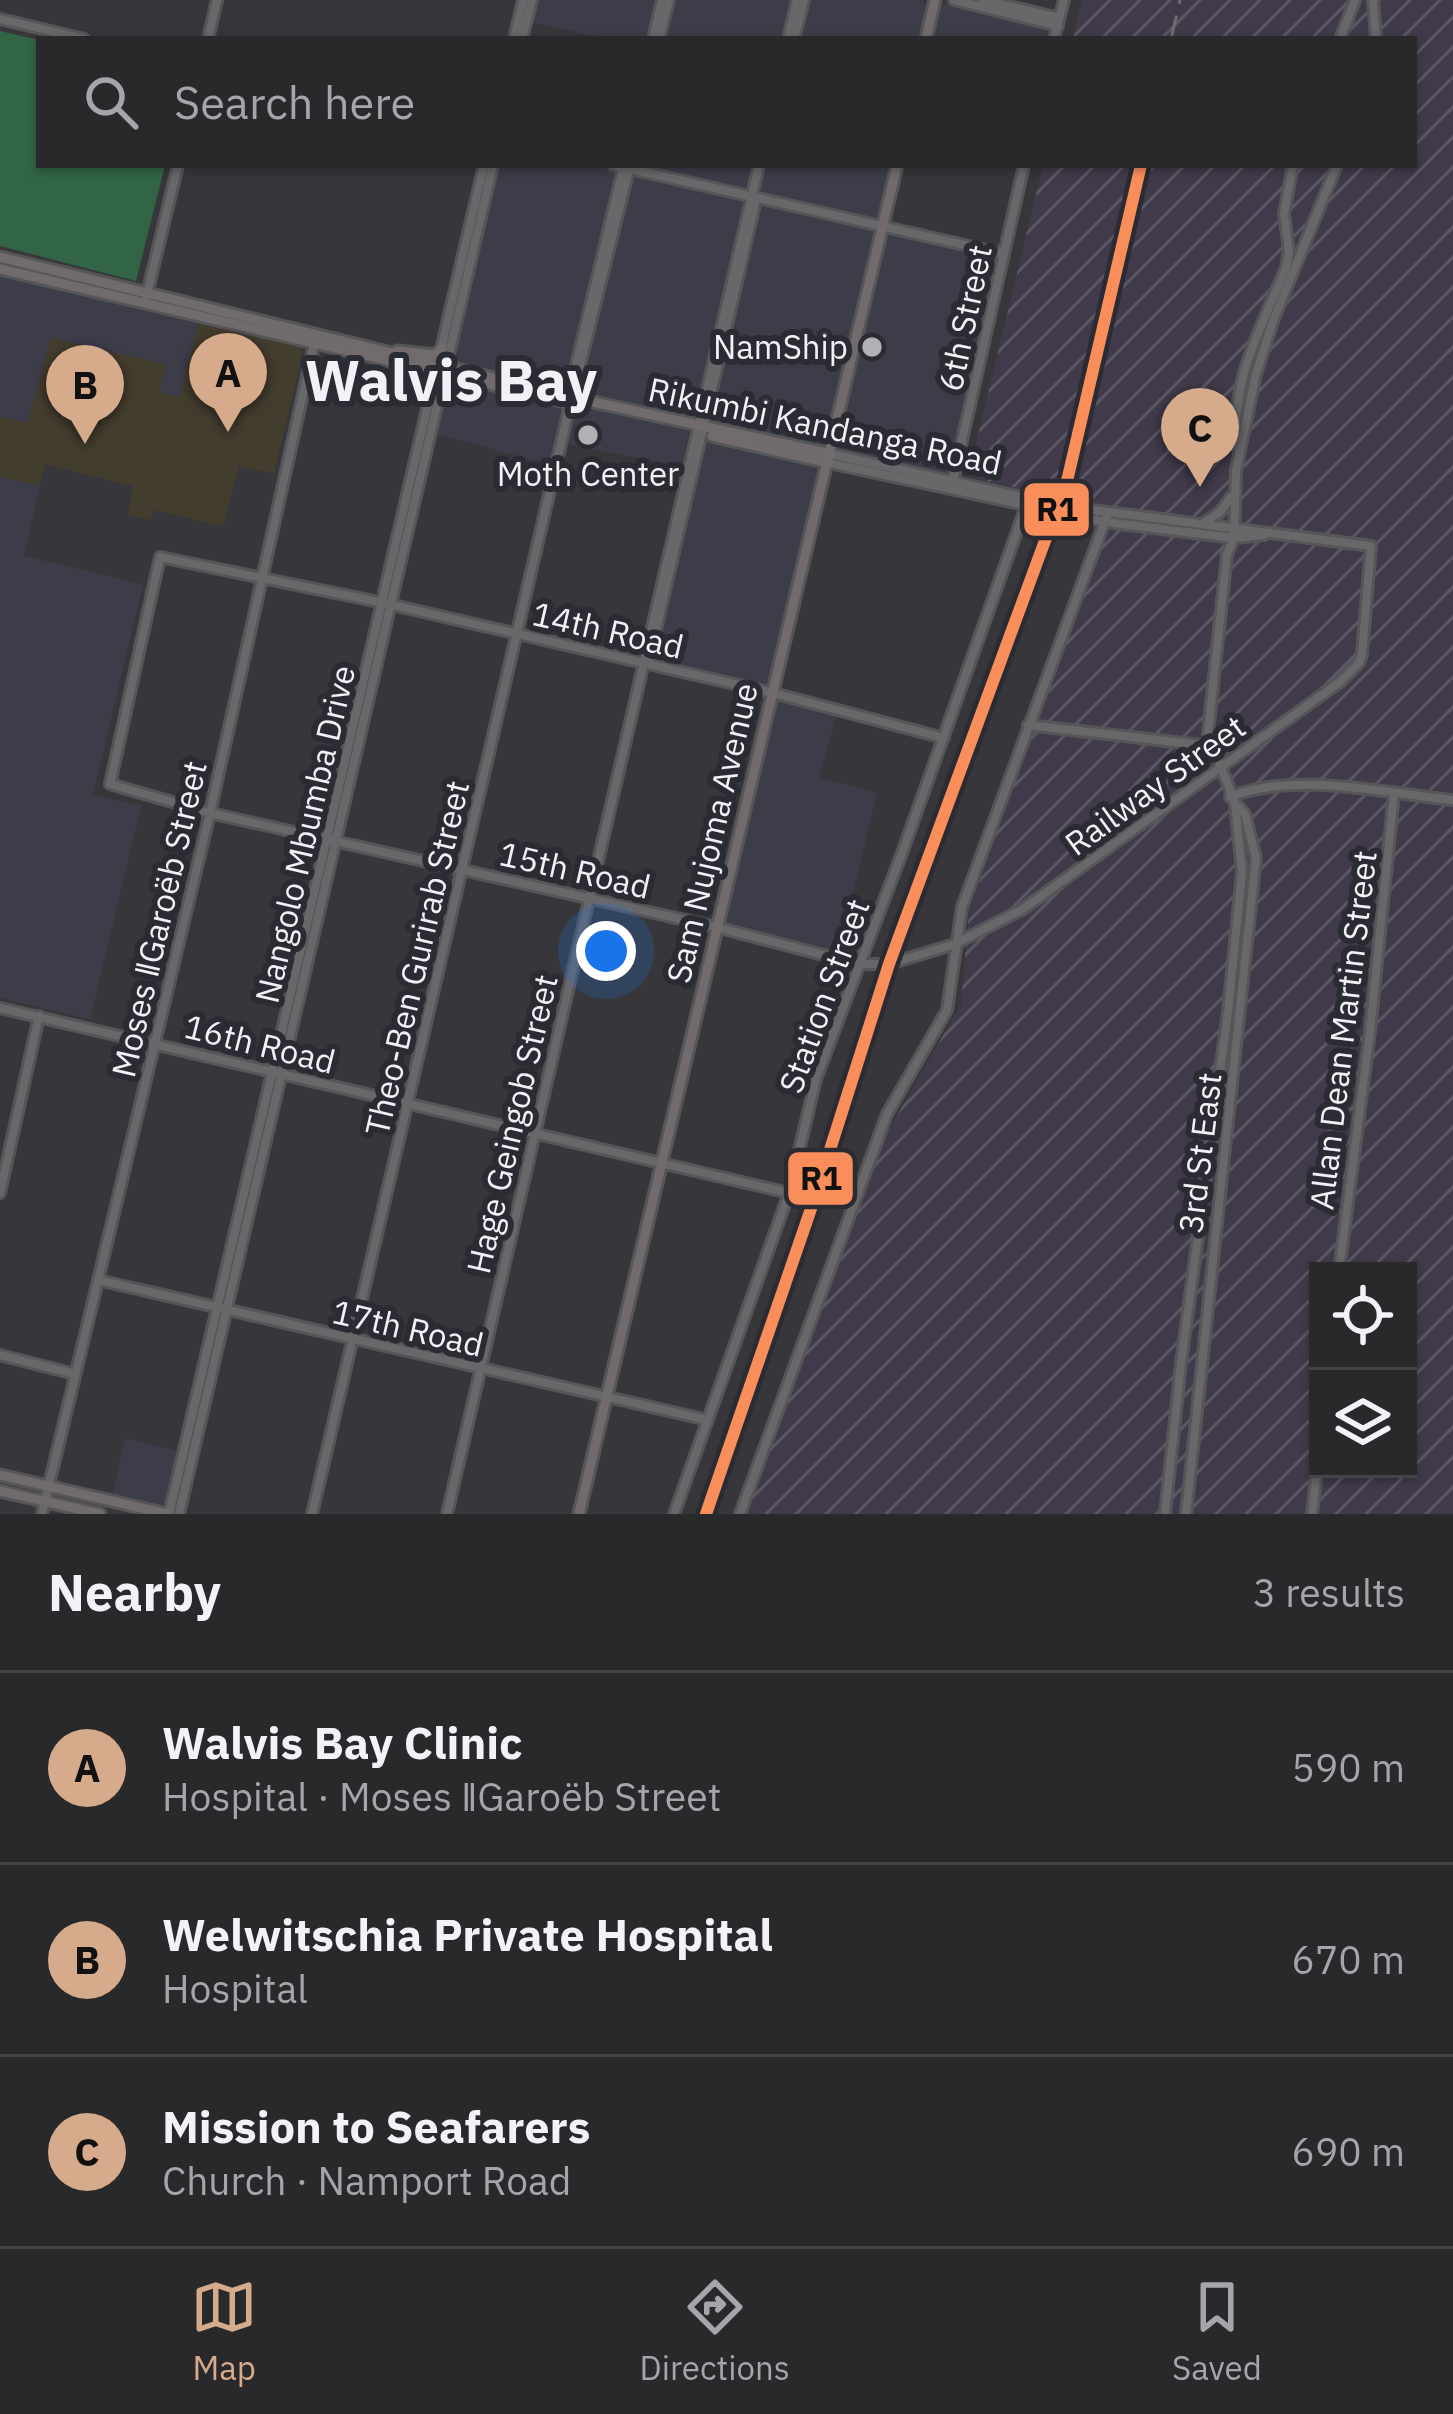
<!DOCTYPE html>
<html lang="en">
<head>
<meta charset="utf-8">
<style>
  :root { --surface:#29292c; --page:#353538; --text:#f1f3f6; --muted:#a5a6a9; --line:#454548; --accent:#d6ab8b }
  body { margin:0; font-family:"IBM Plex Sans",sans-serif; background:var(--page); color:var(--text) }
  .controls { position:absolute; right:36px; bottom:36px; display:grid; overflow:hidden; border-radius:0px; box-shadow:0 3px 9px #0004 }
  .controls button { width:108px; height:108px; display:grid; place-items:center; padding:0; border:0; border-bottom:3px solid var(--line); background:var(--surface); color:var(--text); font:60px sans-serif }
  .you { position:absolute; left:606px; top:951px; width:42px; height:42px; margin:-30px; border:9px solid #fff; border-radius:50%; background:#1a73e8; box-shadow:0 0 0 18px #1a73e833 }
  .badge { display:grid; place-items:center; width:78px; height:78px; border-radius:50%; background:var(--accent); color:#111; font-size:39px; font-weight:700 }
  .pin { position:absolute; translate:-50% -99px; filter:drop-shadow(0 3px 6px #0008) }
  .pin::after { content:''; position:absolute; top:63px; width:42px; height:36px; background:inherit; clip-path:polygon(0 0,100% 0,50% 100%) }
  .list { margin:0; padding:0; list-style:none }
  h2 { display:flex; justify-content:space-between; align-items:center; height:156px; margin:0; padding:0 48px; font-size:51px }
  h2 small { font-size:39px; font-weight:400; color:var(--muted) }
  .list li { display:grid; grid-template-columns:78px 1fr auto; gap:36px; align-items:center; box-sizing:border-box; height:192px; padding:0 48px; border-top:3px solid var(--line) }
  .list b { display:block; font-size:45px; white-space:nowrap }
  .list p { margin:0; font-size:39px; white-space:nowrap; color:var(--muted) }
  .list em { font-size:39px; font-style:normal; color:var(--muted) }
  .icon { flex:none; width:66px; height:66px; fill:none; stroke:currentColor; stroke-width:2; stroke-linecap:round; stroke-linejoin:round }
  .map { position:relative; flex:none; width:1453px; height:1514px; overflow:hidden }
  .search { position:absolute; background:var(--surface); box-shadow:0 3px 9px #0004; left:36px; right:36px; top:36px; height:132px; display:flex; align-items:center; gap:30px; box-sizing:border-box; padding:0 42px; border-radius:0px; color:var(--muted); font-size:45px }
  .sheet { height:732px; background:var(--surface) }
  nav { display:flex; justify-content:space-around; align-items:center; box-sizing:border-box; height:168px; border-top:3px solid var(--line); background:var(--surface); font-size:33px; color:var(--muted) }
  nav a { display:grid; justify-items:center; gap:6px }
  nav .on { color:var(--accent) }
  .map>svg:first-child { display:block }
  .built { fill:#3c3d49 }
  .industrial { fill:url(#industrial-furrows); fill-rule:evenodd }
  .medical { fill:#433d2e }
  .garden { fill:#326545 }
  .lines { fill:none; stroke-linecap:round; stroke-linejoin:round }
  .minor-casing { stroke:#565659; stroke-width:14 }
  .major-casing { stroke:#565659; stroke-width:15 }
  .minor { stroke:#68686b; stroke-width:8 }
  .major { stroke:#726b6d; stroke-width:9 }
  .rail { stroke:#6e6e71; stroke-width:3; stroke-dasharray:24 12; stroke-linecap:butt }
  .rail-1-casing { stroke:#2b2c33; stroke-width:21 }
  .rail-1 { stroke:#fa8e5a; stroke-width:12 }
  .poi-dot { fill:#b0b1b5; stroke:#2b2c33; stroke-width:4.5 }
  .labels { text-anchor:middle; stroke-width:12; stroke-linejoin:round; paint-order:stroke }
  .street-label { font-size:33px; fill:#f1f2f7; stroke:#2b2c33 }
  .poi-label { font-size:33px; fill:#f1f2f7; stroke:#2b2c33; text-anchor:end }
  .town-label { font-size:57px; font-weight:bold; fill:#f1f2f7; stroke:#2b2c33 }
  .line-badge { stroke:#2b2c33; stroke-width:4.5 }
  .pale-badge-label { font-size:33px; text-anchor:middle; font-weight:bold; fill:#111 }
</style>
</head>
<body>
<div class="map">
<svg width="1453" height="1514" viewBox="0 0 1453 1514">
  <defs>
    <pattern id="industrial-furrows" width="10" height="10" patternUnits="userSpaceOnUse" patternTransform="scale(3)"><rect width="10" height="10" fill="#403a4a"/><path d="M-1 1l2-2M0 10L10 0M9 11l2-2" fill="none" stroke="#5c5765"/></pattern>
  </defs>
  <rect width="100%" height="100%" fill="#37373b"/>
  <g class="built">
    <path d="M536,0H923L927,6L920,39H607L531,22Z"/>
    <path d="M948,2L1044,26L1049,39H929L937,8Z"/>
    <path d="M496,165H599L878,230L828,452L691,423L681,467L562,443L556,466L432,433Z"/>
    <path d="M634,165H893L881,222Z"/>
    <path d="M885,231L997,257L949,479L835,453Z"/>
    <path d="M0,275L198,324L180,398L159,393L165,364L52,339L27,423L0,417Z"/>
    <path d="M705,437L825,466L769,689L653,661Z"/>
    <path d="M0,477L40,485L24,556L143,584L93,795L141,806L90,1019L0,998Z"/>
    <path d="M775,697L837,714L819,777L877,793L838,955L721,923Z"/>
    <path d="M125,1438L178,1451L165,1509L112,1497Z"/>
  </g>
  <path class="industrial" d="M1082,0H1453V1514H746L885,1136L961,1004L969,911L1108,514L1075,501L968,477L1043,165H1414V39H1073ZM1318,1271H1408V1469H1318Z"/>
  <path class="medical" d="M198,324L298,346L303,352L274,474L239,466L223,526L154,510L151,520L128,515L133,486L46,464L40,485L0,477V417L27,423L51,338L165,364L159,392L180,397Z"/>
  <path class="garden" d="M0,31L39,40V165H165L136,281L0,246Z"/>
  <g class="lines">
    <defs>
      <g id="minor">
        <path d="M954,0L1058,26"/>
        <path d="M983,0L1059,18"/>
        <path d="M1373,0L1376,39"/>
        <path d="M0,19L84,39"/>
        <path d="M208,39L217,0"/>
        <path d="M514,39L523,0"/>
        <path d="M522,39L532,0"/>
        <path d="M653,39L662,0"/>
        <path d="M659,39L669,0"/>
        <path d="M788,39L797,0"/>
        <path d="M794,39L804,0"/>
        <path d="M1054,39L1064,0"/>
        <path d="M1340,39L1355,0"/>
        <path d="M613,165L1004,254"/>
        <path d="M146,298L178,165"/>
        <path d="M568,399L624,165"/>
        <path d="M1239,453C1226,389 1262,326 1286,268L1289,251L1284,214L1293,165"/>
        <path d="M831,454L1062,506L1371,546L1362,654L1359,663L1340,682L1023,909L955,944L889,964H858L716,927L210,813L110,784L160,557L384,603L773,693L944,738"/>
        <path d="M829,463L1105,522L1234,538L1264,535"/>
        <path d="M952,485L1024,165"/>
        <path d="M1204,523L1220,512L1232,496"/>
        <path d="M648,664L756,200"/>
        <path d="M1028,725L1210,746"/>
        <path d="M1230,797C1295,771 1384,793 1453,800"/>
        <path d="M0,1008L789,1193"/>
        <path d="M0,1193L39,1016"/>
        <path d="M1339,1271L1370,1032L1394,794"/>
        <path d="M98,1280L708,1420"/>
        <path d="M0,1355L75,1374"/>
        <path d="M42,1514L210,813L315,340"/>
        <path d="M169,1514L484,165"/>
        <path d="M179,1514L493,165"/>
        <path d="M312,1514L568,413L630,165"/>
        <path d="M447,1514L759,165"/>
        <path d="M674,1514L789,1193L816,1079L902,853L1029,498"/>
        <path d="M740,1514L887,1114L947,1010L962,907L1108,513"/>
        <path d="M1165,1514L1181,1363L1228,1012L1242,872L1235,803L1208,733L1227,554L1234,538L1236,470L1256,374L1273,321L1337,165"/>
        <path d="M1186,1514L1256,858L1245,814L1236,804"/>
        <path d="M1312,1514L1318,1461"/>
      </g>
      <g id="major">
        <path d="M926,39L935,0"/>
        <path d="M0,257L575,398L831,454"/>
        <path d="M0,269L573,404"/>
        <path d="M397,351L435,355L442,348"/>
        <path d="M712,436L829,463"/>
        <path d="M0,1475L167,1514"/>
        <path d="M0,1491L100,1514"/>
        <path d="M579,1514L897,165"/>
      </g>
    </defs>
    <use href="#minor" class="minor-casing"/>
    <use href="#major" class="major-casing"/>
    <use href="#minor" class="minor"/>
    <use href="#major" class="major"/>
    <g class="rail">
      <path d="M1171,39L1180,0"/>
      <path d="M1140,170L1141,165"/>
    </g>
    <defs>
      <path id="rail-1" d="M706,1514L814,1200L889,964L1067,481L1141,165"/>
    </defs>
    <use href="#rail-1" class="rail-1-casing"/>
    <use href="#rail-1" class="rail-1"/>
  </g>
  <g class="poi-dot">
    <circle cx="872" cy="347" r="12"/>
    <circle cx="588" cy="435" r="12"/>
  </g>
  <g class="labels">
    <g class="street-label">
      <text transform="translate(965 318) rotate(-78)" y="12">6th Street</text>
      <text transform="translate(825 426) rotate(12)" y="12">Rikumbi Kandanga Road</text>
      <text transform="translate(608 630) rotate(13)" y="12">14th Road</text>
      <text transform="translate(1155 785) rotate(-36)" y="12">Railway Street</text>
      <text transform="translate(712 833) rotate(-77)" y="12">Sam Nujoma Avenue</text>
      <text transform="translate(305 834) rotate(-77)" y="12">Nangolo Mbumba Drive</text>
      <text transform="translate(575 870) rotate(13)" y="12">15th Road</text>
      <text transform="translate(159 919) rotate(-77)" y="12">Moses ǁGaroëb Street</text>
      <text transform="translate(417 958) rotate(-77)" y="12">Theo-Ben Gurirab Street</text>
      <text transform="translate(824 996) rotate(-70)" y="12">Station Street</text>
      <text transform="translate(1343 1030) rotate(-83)" y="12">Allan Dean Martin Street</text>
      <text transform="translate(260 1044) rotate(14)" y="12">16th Road</text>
      <text transform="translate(512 1124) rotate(-77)" y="12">Hage Geingob Street</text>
      <text transform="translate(1200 1153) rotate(-83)" y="12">3rd St East</text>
      <text transform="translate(408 1328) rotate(13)" y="12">17th Road</text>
    </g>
    <g class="poi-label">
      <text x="848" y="359">NamShip</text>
      <text x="588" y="486" text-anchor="middle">Moth Center</text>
    </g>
    <g class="town-label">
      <text x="451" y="401">Walvis Bay</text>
    </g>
  </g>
  <g class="line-badge">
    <rect x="1022" y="481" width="69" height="57" rx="12" fill="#fa8e5a"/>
    <rect x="786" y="1150" width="69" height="57" rx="12" fill="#fa8e5a"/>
  </g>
  <g class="pale-badge-label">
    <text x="1057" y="521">R1</text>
    <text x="821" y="1190">R1</text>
  </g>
</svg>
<div class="controls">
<button><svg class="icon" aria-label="locate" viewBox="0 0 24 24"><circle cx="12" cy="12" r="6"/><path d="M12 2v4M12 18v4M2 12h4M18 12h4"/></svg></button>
<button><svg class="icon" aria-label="layers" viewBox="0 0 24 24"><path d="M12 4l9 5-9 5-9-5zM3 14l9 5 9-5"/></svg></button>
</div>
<div class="you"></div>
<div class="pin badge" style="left:228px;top:432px">A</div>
<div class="pin badge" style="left:85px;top:444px">B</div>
<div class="pin badge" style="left:1200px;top:487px">C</div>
<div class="search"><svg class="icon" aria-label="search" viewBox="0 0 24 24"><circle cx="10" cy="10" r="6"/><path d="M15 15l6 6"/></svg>Search here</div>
</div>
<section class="sheet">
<h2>Nearby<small>3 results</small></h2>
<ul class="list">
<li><span class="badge">A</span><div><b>Walvis Bay Clinic</b><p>Hospital · Moses ǁGaroëb Street</p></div><em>590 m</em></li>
<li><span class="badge">B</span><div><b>Welwitschia Private Hospital</b><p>Hospital</p></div><em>670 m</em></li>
<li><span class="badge">C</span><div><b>Mission to Seafarers</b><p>Church · Namport Road</p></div><em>690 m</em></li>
</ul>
</section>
<nav>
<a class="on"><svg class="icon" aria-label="map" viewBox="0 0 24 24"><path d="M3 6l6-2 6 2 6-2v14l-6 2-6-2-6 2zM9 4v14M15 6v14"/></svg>Map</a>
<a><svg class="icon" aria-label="directions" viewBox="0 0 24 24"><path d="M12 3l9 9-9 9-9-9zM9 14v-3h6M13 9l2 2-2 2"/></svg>Directions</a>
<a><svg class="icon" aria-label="saved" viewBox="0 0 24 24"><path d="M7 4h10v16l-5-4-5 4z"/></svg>Saved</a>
</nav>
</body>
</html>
